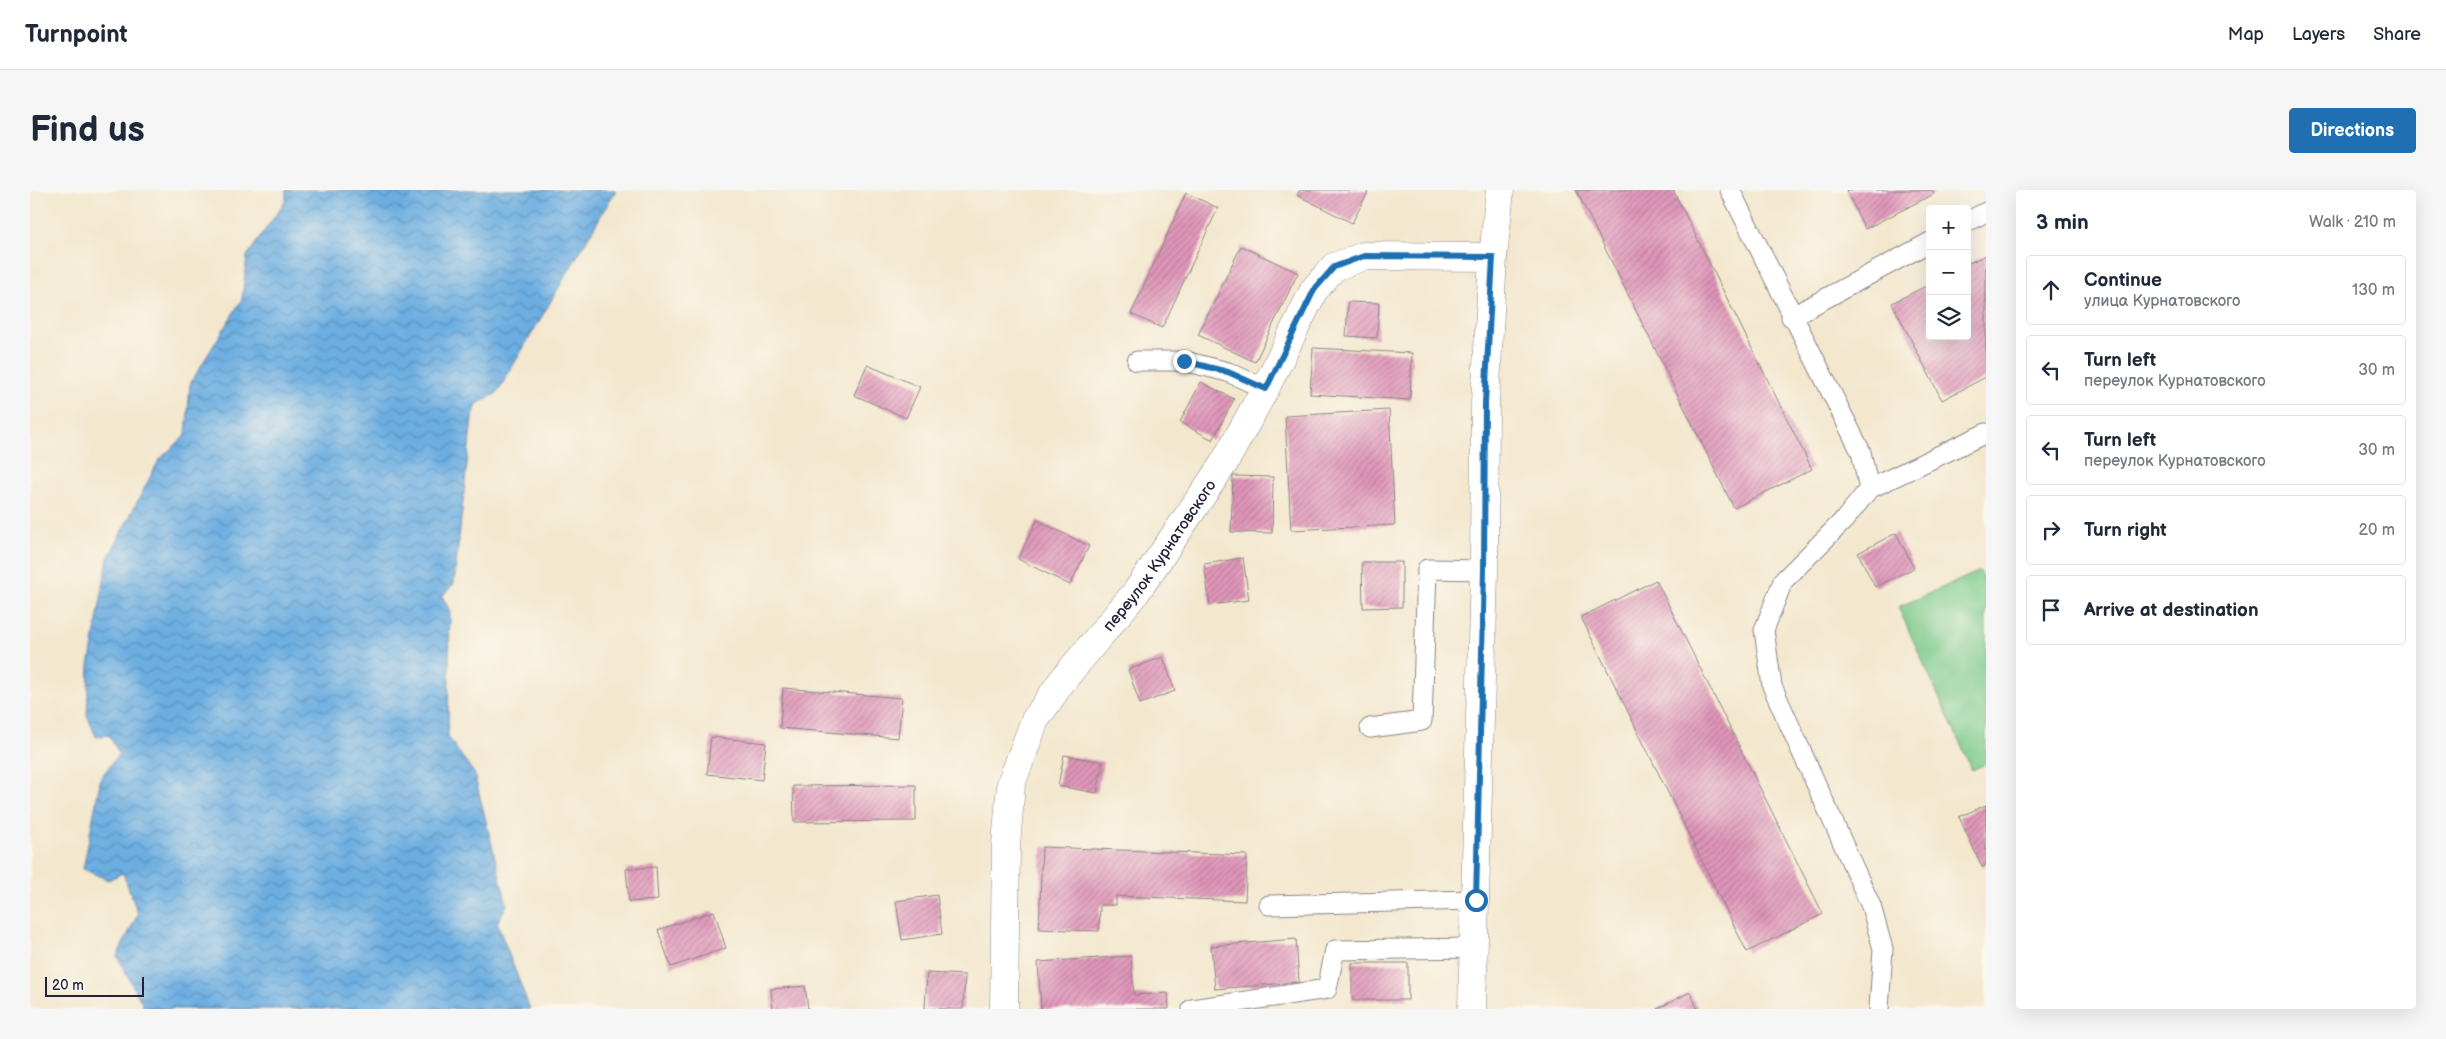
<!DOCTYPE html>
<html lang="en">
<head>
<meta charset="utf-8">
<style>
  :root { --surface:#fff; --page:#f6f6f7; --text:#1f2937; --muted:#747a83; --line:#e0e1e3; --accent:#1f6fb2 }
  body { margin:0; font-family:"Balsamiq Sans",sans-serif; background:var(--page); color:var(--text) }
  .controls { position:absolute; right:15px; top:15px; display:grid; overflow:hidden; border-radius:5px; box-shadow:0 5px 20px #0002 }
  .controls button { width:45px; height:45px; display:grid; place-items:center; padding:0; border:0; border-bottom:1px solid var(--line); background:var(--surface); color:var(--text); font:25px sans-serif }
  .scale { position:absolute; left:15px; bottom:12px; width:99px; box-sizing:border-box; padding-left:5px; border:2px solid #22223b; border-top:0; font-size:14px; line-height:18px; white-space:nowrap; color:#22223b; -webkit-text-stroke:4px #fbf7ec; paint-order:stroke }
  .stop { position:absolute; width:15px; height:15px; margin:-11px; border:4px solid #1f6fb2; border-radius:50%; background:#fff }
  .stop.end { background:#1f6fb2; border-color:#fff; box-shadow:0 1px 5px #0008 }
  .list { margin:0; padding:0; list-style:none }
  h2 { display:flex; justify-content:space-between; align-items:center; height:65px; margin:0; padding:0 20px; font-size:21px }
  h2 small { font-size:16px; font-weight:400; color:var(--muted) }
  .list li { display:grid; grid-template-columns:32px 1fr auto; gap:15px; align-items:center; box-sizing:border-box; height:70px; margin:0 10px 10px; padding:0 10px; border:1px solid var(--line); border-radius:5px }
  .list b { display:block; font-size:19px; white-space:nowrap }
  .list p { margin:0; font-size:16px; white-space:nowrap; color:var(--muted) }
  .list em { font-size:16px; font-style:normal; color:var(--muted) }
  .icon { flex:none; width:28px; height:28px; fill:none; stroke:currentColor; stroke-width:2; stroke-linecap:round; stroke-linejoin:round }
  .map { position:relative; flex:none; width:1956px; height:819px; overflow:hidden; border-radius:5px }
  header { display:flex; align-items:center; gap:30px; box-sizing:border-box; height:70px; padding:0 25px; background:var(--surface); border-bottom:1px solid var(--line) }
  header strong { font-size:24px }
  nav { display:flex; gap:28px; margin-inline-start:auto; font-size:18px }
  .intro { display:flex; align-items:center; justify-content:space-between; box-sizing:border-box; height:120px; padding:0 30px }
  h1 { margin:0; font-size:35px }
  .button { padding:12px 22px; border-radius:5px; background:var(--accent); color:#fff; font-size:18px; font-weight:700 }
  main { display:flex; gap:30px; padding:0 30px }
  aside { flex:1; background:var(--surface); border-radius:5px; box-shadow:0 5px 20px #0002 }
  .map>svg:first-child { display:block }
  .grass { fill:#7ac98a; stroke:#4e7662 }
  .water { fill:url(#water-waves); stroke:#47688e }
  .building { fill:url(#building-hatch) }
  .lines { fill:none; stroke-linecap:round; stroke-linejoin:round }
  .service-casing { stroke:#8a8484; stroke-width:21 }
  .minor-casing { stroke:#8a8484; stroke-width:29 }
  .service { stroke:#fff; stroke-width:19 }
  .minor { stroke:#fff; stroke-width:28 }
  .route { stroke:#1f6fb2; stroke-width:6 }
  .labels { text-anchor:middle; stroke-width:5; stroke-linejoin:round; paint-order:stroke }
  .street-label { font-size:16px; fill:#22223b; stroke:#fbf7ec }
</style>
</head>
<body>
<header>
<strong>Turnpoint</strong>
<nav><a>Map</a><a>Layers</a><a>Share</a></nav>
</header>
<div class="intro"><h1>Find us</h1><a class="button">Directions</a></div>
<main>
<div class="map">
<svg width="1956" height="819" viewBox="0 0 1956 819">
  <defs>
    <pattern id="water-waves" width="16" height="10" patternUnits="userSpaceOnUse" patternTransform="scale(1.25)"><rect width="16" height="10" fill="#6caee1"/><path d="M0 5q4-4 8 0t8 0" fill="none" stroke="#588db8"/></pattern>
    <pattern id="building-hatch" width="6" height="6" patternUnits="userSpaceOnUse" patternTransform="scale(1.25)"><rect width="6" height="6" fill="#e096b9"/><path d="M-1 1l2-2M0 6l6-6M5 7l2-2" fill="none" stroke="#b57a98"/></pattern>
  </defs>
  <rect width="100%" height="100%" fill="#fbf7ec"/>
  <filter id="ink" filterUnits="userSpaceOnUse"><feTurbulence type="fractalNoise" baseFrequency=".02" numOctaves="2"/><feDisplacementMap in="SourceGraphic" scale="10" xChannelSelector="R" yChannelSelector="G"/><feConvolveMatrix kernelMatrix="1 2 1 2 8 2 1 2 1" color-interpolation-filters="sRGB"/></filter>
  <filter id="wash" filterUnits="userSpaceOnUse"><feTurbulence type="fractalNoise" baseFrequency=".0096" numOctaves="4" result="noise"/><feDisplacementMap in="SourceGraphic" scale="20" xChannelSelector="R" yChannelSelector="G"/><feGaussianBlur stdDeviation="1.12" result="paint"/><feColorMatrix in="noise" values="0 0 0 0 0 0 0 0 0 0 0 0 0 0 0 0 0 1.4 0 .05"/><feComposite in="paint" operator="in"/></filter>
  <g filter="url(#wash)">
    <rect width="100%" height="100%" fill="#f3e7ce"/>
    <path class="grass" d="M1950,381L1956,395V574L1942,580L1868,417Z"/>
    <path class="water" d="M256,0H586L467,203L447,214L442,229L424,394L412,406L420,421L418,547L444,583L477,715L467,733L500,819H115L87,766L108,724L93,683L78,690L53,679L71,587L89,564L79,545L66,547L57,525L59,476L78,368L129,270L156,245L160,194L212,109L217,66L256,10Z"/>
    <g id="blocks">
      <g class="building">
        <path d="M1270,0H1339L1322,33L1267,5Z"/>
        <path d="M1546,0H1643L1782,279L1704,318Z"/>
        <path d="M1816,0H1902L1904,4L1835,39Z"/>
        <path d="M1156,3L1188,18L1132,138L1101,124Z"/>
        <path d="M1211,56L1268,83L1225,172L1168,145Z"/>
        <path d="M1956,65V187L1912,210L1862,113L1900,94V146H1937V74Z"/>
        <path d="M1318,112L1349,113L1347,148L1316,146Z"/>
        <path d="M1283,158L1382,163L1380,210L1280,204Z"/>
        <path d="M837,175L890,197L876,228L824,205Z"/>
        <path d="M1171,192L1204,209L1183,250L1150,232Z"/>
        <path d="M1359,220L1365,335L1261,340L1255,226Z"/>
        <path d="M1203,286L1243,287L1242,343L1201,342Z"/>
        <path d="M1007,330L1059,356L1040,395L988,369Z"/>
        <path d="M1866,343L1884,378L1845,397L1828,363Z"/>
        <path d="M1213,368L1219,410L1180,415L1174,374Z"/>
        <path d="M1332,372H1372V417L1333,418Z"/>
        <path d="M1626,390L1793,724L1717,762L1551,427Z"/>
        <path d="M1133,467L1145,501L1110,514L1098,480Z"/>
        <path d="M753,498L872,508L868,548L750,538Z"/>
        <path d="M681,547L736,553L732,590L677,584Z"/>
        <path d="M1034,565L1073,572L1067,603L1028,596Z"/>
        <path d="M886,595V631L764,632L763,596Z"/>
        <path d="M1956,615V675L1952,677L1929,627Z"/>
        <path d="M1012,657L1217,665L1215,711L1086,706V715H1070L1069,741L1009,739Z"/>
        <path d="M626,677L628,710L599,712L596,679Z"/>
        <path d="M907,705L912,744L872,750L866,711Z"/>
        <path d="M684,721L696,758L641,777L628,740Z"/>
        <path d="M1266,749L1269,792L1185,799L1181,756Z"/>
        <path d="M1101,766L1104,805L1138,803L1139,819H1011L1008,772Z"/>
        <rect x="1322" y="773" width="56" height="37"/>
        <path d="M897,783L935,785L933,819H895Z"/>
        <path d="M775,796L778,819H743L741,799Z"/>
        <path d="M1660,802L1668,819H1627Z"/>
      </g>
    </g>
  </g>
  <g filter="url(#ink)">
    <use href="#blocks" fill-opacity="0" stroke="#8a8484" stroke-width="1"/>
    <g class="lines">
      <defs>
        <g id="service">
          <path d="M1700,0L1831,262L1839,299"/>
          <path d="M1937,32L1956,22"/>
          <path d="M1761,127L1900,52"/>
          <path d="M1107,171H1154L1198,182L1235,199"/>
          <path d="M1340,538L1392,531L1397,379L1454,380"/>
          <path d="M1239,715L1446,710"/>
          <path d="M1162,819L1297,799L1305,760L1445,758"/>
          <path d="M1849,819L1853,759L1841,716L1742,496L1734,440L1753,391L1815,329L1839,299L1956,243"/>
        </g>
        <g id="minor">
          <path id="s1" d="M974,819L976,655L981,594L1005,530L1032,491L1107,401L1194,273L1235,199L1284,100L1304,77L1334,66L1463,67"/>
          <path d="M1442,819L1454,380L1455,213L1463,67L1470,0"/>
        </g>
      </defs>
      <use href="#service" class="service-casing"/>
      <use href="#minor" class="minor-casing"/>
      <use href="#service" class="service"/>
      <use href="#minor" class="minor"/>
    </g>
  </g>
  <g class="lines" filter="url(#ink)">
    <path class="route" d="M1154,171L1198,182L1236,199L1284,100L1304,77L1334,66L1463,67L1455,213L1454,380L1446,710"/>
  </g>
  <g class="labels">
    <g class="street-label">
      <text dy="6" stroke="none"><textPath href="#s1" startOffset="500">переулок Курнатовского</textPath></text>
    </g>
  </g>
</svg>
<div class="controls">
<button>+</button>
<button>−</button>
<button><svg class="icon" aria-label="layers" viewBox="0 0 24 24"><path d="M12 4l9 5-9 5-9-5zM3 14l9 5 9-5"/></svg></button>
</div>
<div class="scale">20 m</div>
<div class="stop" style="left:1446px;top:710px"></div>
<div class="stop end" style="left:1154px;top:171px"></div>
</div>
<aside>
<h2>3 min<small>Walk · 210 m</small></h2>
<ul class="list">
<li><svg class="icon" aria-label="ahead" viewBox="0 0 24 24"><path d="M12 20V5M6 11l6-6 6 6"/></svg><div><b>Continue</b><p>улица Курнатовского</p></div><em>130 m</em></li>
<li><svg class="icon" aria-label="left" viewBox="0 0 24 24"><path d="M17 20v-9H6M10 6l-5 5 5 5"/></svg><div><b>Turn left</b><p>переулок Курнатовского</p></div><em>30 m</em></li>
<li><svg class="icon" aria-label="left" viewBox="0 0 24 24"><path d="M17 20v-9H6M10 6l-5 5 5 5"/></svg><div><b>Turn left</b><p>переулок Курнатовского</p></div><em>30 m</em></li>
<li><svg class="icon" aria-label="right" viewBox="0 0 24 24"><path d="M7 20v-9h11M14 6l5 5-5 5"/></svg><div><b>Turn right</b></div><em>20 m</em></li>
<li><svg class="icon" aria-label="arrive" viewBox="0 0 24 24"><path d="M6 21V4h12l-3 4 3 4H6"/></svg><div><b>Arrive at destination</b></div></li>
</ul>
</aside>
</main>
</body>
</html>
